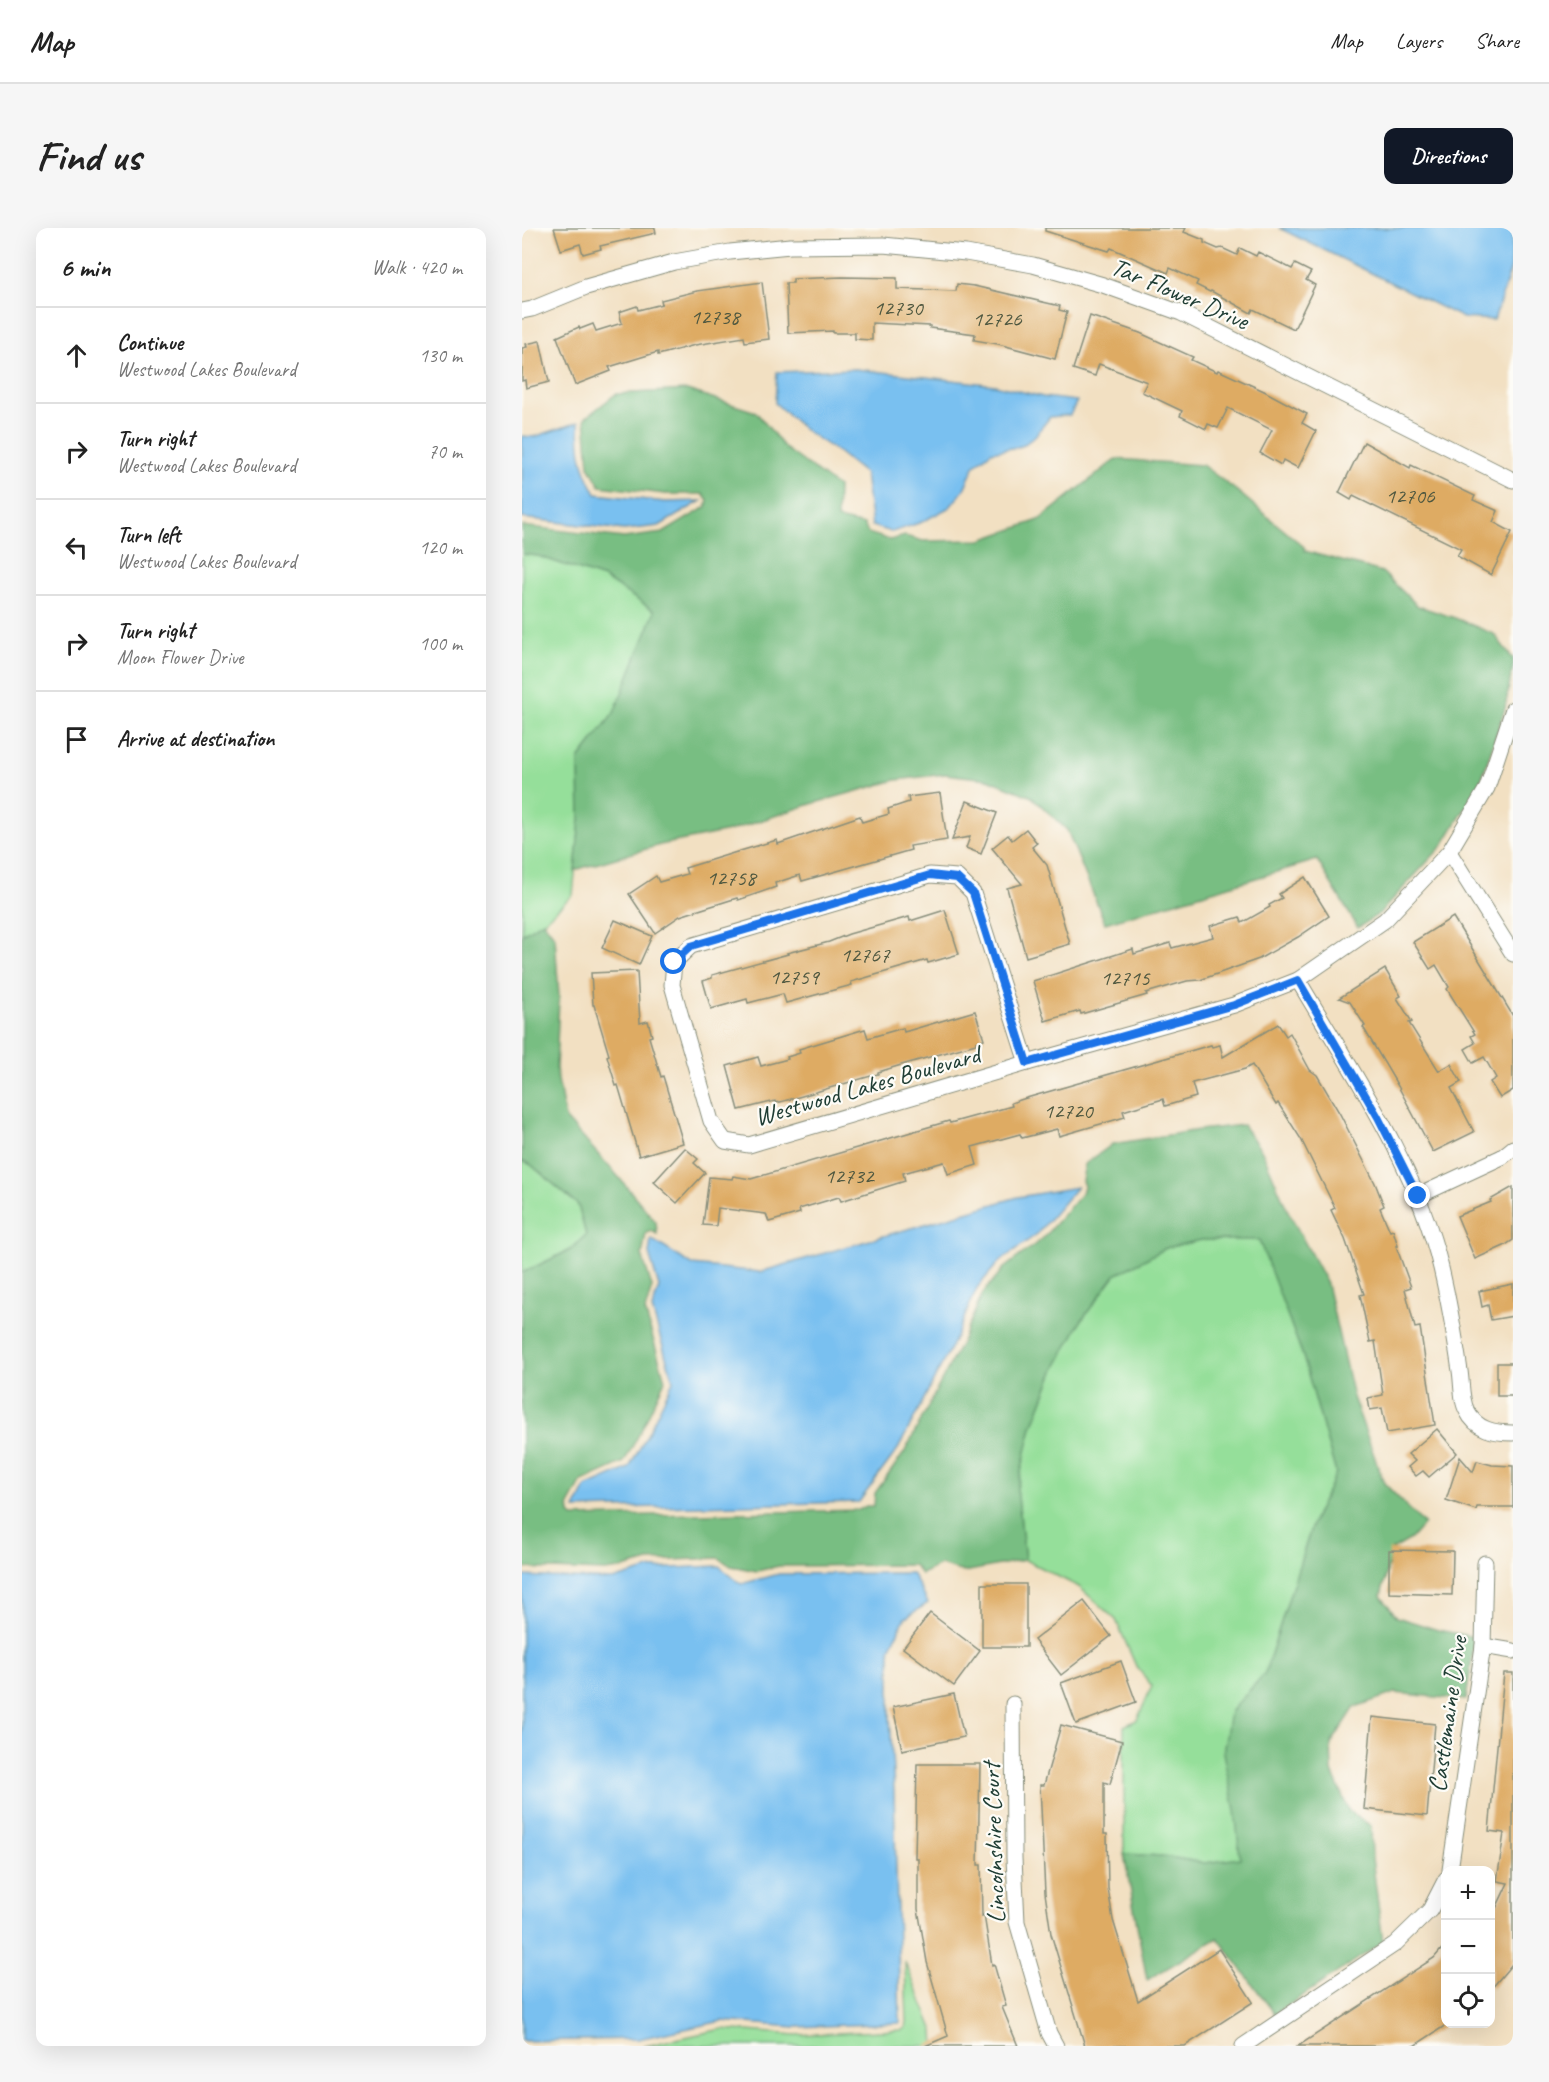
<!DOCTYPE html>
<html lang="en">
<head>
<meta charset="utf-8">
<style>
  :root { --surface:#fff; --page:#f6f6f6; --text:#222; --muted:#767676; --line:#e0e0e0; --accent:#111827 }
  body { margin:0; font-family:Caveat,sans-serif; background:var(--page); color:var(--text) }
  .controls { position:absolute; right:18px; bottom:18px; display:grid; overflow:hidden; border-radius:12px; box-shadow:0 6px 24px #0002 }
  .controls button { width:54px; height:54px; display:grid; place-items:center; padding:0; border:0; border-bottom:2px solid var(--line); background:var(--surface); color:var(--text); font:30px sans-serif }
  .stop { position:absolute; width:18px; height:18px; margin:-14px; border:4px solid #1a73e8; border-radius:50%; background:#fff }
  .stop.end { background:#1a73e8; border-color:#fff; box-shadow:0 2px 6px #0008 }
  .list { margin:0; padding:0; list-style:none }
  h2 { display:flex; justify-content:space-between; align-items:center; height:78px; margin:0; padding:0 24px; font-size:26px }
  h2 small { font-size:20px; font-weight:400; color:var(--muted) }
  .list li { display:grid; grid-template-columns:39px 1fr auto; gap:18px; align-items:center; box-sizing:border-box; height:96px; padding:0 24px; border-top:2px solid var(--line) }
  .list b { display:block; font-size:22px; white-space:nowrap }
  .list p { margin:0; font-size:20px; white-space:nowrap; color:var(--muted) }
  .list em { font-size:20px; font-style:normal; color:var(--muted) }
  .icon { flex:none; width:33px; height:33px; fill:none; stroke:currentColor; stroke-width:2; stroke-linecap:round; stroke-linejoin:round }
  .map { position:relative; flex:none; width:991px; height:1818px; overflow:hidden; border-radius:12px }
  header { display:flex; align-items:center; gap:36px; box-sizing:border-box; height:84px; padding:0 30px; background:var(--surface); border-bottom:2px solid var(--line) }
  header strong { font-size:28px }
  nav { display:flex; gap:33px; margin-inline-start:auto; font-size:21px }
  .intro { display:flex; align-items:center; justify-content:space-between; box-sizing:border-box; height:144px; padding:0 36px }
  h1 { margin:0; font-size:42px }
  .button { padding:15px 27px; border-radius:12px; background:var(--accent); color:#fff; font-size:21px; font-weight:700 }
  main { display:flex; gap:36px; padding:0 36px }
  aside { flex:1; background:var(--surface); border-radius:12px; box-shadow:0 6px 24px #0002 }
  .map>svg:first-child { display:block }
  .green { fill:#95df9a; stroke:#5a8e67; stroke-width:1.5 }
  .forest { fill:#78be82; stroke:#4c7e5b; stroke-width:1.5 }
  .water { fill:#79c0f0; stroke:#4c7e92; stroke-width:1.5 }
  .building { fill:#deab63 }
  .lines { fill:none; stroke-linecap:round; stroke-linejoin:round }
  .street-casing { stroke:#888e7b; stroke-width:17 }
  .street { stroke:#fff; stroke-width:15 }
  .route { stroke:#1a73e8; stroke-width:8 }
  .labels { text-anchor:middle; stroke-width:4.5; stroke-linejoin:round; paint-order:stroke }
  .number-label { font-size:22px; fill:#4f5840 }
  .street-label { font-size:26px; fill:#1f3d34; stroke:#fdfcf7 }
</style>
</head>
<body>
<header>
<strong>Map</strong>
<nav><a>Map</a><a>Layers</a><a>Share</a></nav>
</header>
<div class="intro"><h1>Find us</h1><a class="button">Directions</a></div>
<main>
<aside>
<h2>6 min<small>Walk · 420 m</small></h2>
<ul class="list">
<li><svg class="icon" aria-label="ahead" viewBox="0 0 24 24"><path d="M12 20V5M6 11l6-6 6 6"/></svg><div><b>Continue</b><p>Westwood Lakes Boulevard</p></div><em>130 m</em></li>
<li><svg class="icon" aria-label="right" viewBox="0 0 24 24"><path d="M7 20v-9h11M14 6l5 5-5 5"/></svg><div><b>Turn right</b><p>Westwood Lakes Boulevard</p></div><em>70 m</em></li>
<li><svg class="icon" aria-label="left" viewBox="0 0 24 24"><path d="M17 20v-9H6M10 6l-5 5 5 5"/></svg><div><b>Turn left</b><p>Westwood Lakes Boulevard</p></div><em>120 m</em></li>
<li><svg class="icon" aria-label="right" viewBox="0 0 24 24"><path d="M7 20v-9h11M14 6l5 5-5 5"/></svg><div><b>Turn right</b><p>Moon Flower Drive</p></div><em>100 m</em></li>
<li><svg class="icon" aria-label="arrive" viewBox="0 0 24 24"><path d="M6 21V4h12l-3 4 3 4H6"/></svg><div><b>Arrive at destination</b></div></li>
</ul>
</aside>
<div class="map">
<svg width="991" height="1818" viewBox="0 0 991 1818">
  <rect width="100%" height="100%" fill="#fdfcf7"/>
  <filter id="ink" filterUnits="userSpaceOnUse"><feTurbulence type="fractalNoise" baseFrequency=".0167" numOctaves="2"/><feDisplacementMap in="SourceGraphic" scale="12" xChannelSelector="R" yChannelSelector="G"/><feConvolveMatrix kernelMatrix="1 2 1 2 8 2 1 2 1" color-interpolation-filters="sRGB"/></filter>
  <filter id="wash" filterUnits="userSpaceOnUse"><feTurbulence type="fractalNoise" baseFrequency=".008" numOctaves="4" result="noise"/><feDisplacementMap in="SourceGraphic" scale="24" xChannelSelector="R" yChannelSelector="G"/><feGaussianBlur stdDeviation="1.35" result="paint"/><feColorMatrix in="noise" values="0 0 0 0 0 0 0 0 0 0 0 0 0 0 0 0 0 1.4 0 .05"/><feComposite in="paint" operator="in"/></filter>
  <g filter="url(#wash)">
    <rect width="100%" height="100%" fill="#f2e0c2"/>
    <g class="green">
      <path d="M0,326L16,328L82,350L133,383L92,485L57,531L58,592L51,667L21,694L0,706Z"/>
      <path d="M0,933L8,936L56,977L64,1007L48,1022L0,1045Z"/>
      <path d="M737,1011L781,1128L814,1245L791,1294L743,1445L708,1484L718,1631L683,1635L640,1628L602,1626V1498L615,1492L630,1458L614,1438L594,1392L557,1359L503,1332L495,1260L510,1199L532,1143L559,1093L593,1047L644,1020L679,1012Z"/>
      <path d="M383,1734L412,1803L413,1818H122L200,1801L274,1807L380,1802L384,1799L385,1794Z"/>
    </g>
    <g class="forest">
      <path d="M165,162L234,184L263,220L316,259L315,291L342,297L346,305L368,312L383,308L401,313L459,312L517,292L594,231L680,237L715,263L782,319L783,323L860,344L896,378L933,390L972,406L991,431V437L983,480L958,556L921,617L858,685L836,700L795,632L583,695L545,602L510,569L466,551L423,546L374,552L289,576L207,603L138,617L53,642L58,591L57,531L92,485L133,383L82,350L16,328L0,326V298L102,310L141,305L184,279L186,273L181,266H143L78,258L67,238L63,190L94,166Z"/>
      <path d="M21,693L33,709L37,769L34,841L43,890L94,946L134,994L135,1006L130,1003L124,1005L120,1027L130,1059L123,1083L143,1152L121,1199L102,1234L60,1253L47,1277L48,1286L51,1289L337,1282L344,1278H352L353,1265L382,1225L440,1113L461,1065L482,1040L520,1011L560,965L562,958L560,953L563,936L591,916L677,902L721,897L741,925L765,981L805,1056L831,1169L862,1255L902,1296L889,1311L870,1322L859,1368L875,1389L916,1402L953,1409L944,1472L873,1465L833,1479L809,1516L810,1544L827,1583L849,1598L850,1630L861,1714L753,1786L696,1710L625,1752L602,1626L640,1628L683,1635L718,1630L713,1582L701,1525L708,1484L743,1445L791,1294L814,1245L781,1128L737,1012H679L644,1020L593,1047L559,1093L532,1143L510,1199L495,1260L503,1332L442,1344L418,1337L399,1346L392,1337L257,1338L235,1343L209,1338L197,1330L127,1333L98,1341L83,1343L0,1340V1045L48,1022L64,1007L56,977L8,936L0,933V706Z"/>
    </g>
    <g class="water">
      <path d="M757,0H991L989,40L972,92L941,90Z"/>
      <path d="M334,141L473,157L521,169L555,173L548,187L528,189L512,209L500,218L469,224L453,237L441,263L428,279L400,294L370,304L350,298L343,246L317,225L284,203L253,175L255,144Z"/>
      <path d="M57,194C57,225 59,238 74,266L143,274L179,273L137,298L102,302L0,290V208L12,209Z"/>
      <path d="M555,959L515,1006L477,1034L455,1060L434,1109L376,1221L337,1274L53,1281L64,1259L107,1240L127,1203L151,1153L130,1081L137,1059L127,1026L129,1011L170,1037L238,1044L496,969Z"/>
      <path d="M197,1338L219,1356L257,1346L390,1345L406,1375L383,1390L368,1421V1488L372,1563L378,1795L273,1799L200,1793L116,1811L0,1813V1348L91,1352L127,1341Z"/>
    </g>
    <g id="blocks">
      <g class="building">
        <path d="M32,0H133L134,5L78,18L79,21L61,26L58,16L39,22Z"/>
        <path d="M523,0H664L662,4L682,12V15L696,21L700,20L715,27L718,20L734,28L736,24L770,41L773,36L789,44L784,52L793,57L772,101L731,81L729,85L689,63L688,64L674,57L676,53L648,40L646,45L589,20L587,23L523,3Z"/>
        <path d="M320,49L375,50V61L434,63L435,56L452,58L538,78L537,82L545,84L533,131L476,116L452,112L453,106L408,100V98L350,95V112L333,111V105H311V103L266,105L264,55H271V51Z"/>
        <path d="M240,54L247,111L223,114L222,109L173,117L136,127V124L87,139L89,143L53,157L35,109L57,99L58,101L71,96L74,103L100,95L97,84L115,78L116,82L140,76L139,72L175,63Z"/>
        <path d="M568,88L618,105L671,129L669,132L695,144L696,142L742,163L785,186L780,195L794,203L776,240L761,232L759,237L738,225L750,202L706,180L696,200L686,196L684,201L658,188L660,183L620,164L625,154L577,136L573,148L551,141Z"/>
        <path d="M18,113L27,154L4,160L3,152L0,153V120L5,119L4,116Z"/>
        <path d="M842,214L888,240L889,237L953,268L951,272L976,283L971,294L990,304L969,347L935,328L939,321L831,268L829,272L817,265Z"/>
        <path d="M418,565L425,612L388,618L389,622L280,653L278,647L253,655L254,659L231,667L216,672L215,670L158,688L133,705L107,666L134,648L137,654L165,646L163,640L218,623L255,612L256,616L338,588L340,594L367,586L366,581L387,574L386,569Z"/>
        <path d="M445,573L475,585L459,626L444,620L448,609L430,612Z"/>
        <path d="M504,601L515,615L510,619L525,637L548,716L504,729L485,660L500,656L470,620L486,607L490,612Z"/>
        <path d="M783,649L807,688L776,709L737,731L678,752L665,753L624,765L625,767L559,786L558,783L523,793L511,753L611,721L612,726L648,715L650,720L691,709L688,698L718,689L720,695L748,679L747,677L760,670L757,666Z"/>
        <path d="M423,682L437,726L406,735L405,732L329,754L330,757L264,775L261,766L226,775L225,771L189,781L181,753L190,750V747L266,726L265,725L307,714L327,706L387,689L388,693Z"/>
        <path d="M931,689L991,788V862L978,870L968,854L974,850L962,829L951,835L943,821L953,815L949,808L953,806L925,761L927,759L914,737L908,741L891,714Z"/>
        <path d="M93,692L130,708L117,737L80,720Z"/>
        <path d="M863,741L879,768L875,770L890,794L887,795L917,843L929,836L939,854L929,860L952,904L911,924L876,858L841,799L843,798L828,774L817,770Z"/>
        <path d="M115,743L118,795L126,793L130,808L127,809L139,849L141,848L161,915L117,928L96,857L94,858L85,828L87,827L72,777H71L69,745Z"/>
        <path d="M453,783L462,811L454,814V816L376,838L356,844V846L273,870L254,875L253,873L217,882L205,838L236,829L239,838L266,831L265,829L278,825L277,821L343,801L346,810L381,800L382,804Z"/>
        <path d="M756,796L764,808L768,805L788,842L795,847L818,886L853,955L862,978L858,980L868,1003L871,1002L876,1018H874L889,1059L883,1061L893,1100L898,1099L913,1197L865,1205L860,1180L848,1182L846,1170L861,1167L853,1113L848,1114L838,1067L842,1066L823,1011L809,982L813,980L779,911L756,875L754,877L730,837L723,841L670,855L674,869L643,878L641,871L601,883L603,889L537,908L535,901L500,910L498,906L450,919L455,937L426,946L422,934L381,945L383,953L319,973L317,969L277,981L278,985L247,994L244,986L196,980L194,998L181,997L187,949L210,951L211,948L229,951L427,893L428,895L490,878L489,875L501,871L689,817L690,819L698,817L701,829Z"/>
        <path d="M163,920L176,931L172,935L183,945L155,975L132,954Z"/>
        <path d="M991,959V1012L982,1018L953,1031L935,988L969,974L968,972Z"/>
        <path d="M991,1056V1088L969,1092L966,1077L960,1079L957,1063Z"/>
        <rect x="975" y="1135" width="16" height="33"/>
        <path d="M915,1201L935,1225L907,1249L901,1243L894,1248L886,1239L893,1233L886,1226Z"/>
        <path d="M938,1229L951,1244L955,1233L970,1237L991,1238V1279H955L954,1282L924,1272Z"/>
        <path d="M867,1322L931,1323L930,1367L867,1365Z"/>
        <rect x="460" y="1356" width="44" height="63"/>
        <path d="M562,1373L589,1408L539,1447L512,1412Z"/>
        <path d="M408,1385L458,1423L432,1458L381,1420Z"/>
        <path d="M599,1433L614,1474L554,1496L539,1455Z"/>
        <path d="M982,1445H991V1735L969,1761V1691L986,1655L975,1653L982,1605L967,1603Z"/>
        <path d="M432,1466L442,1509L380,1522L371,1479Z"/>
        <path d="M850,1489L913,1496L905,1588L842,1581Z"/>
        <path d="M539,1497L600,1513L588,1556L582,1554V1606H585L586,1660L591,1692L616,1773L697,1721L731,1774L663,1818H563L529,1706L523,1665L518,1557H522Z"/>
        <path d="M395,1536H458L456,1637H459L460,1688L462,1687L470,1737L472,1736L484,1778L480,1779L496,1818H403L426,1808L405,1734L396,1681V1630H393Z"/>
        <path d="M924,1716V1797L892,1818H776L912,1730Z"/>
      </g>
    </g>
  </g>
  <g filter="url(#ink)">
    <use href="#blocks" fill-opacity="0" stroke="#888e7b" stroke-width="1.5"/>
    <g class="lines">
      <defs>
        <g id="street">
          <path d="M0,83L10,81L64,59L152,34L208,24L268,18L361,17L444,25L511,37L581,57L659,85L991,252"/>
          <path d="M927,624L991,726"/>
          <path d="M408,647L435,649L451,665L505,835L227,917L203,913L189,893L150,757L152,734L169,718Z"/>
          <path d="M776,752C830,844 894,936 919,1040C927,1074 933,1109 938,1143C940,1155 939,1173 945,1183C954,1202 973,1205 991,1205"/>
          <path d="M505,835L712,777L776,752L863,692L927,624L965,560L991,481"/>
          <path d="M896,968L980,929L991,920"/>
          <path d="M961,1418L991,1423"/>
          <path d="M491,1476L492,1630L495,1694L527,1805L534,1818"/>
          <path d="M928,1642L961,1418L963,1335"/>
          <path d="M721,1818L873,1716L908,1682L924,1651"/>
        </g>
      </defs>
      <use href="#street" class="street-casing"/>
      <use href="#street" class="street"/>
    </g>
  </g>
  <g class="lines" filter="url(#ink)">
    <path class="route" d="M152,734L169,718L408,647L435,650L451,665L505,835L712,777L776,752L856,889L896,968"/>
  </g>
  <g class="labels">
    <g class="number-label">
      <text x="376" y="87">12730</text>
      <text x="193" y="96">12738</text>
      <text x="475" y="98">12726</text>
      <text x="888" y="275">12706</text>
      <text x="209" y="657">12758</text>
      <text x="343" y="734">12767</text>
      <text x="272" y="756">12759</text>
      <text x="603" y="757">12715</text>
      <text x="546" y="890">12720</text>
      <text x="327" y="955">12732</text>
    </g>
    <g class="street-label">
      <text transform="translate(658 65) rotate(23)" y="9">Tar Flower Drive</text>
      <text transform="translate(345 857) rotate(-16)" y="9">Westwood Lakes Boulevard</text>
      <text transform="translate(925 1486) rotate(-82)" y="9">Castlemaine Drive</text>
      <text transform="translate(471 1615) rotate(-92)" y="9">Lincolnshire Court</text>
    </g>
  </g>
</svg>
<div class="controls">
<button>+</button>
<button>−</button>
<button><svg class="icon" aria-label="locate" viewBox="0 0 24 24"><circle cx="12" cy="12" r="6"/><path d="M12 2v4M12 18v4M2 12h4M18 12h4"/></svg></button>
</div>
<div class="stop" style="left:152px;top:734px"></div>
<div class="stop end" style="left:896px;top:968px"></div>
</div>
</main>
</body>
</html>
